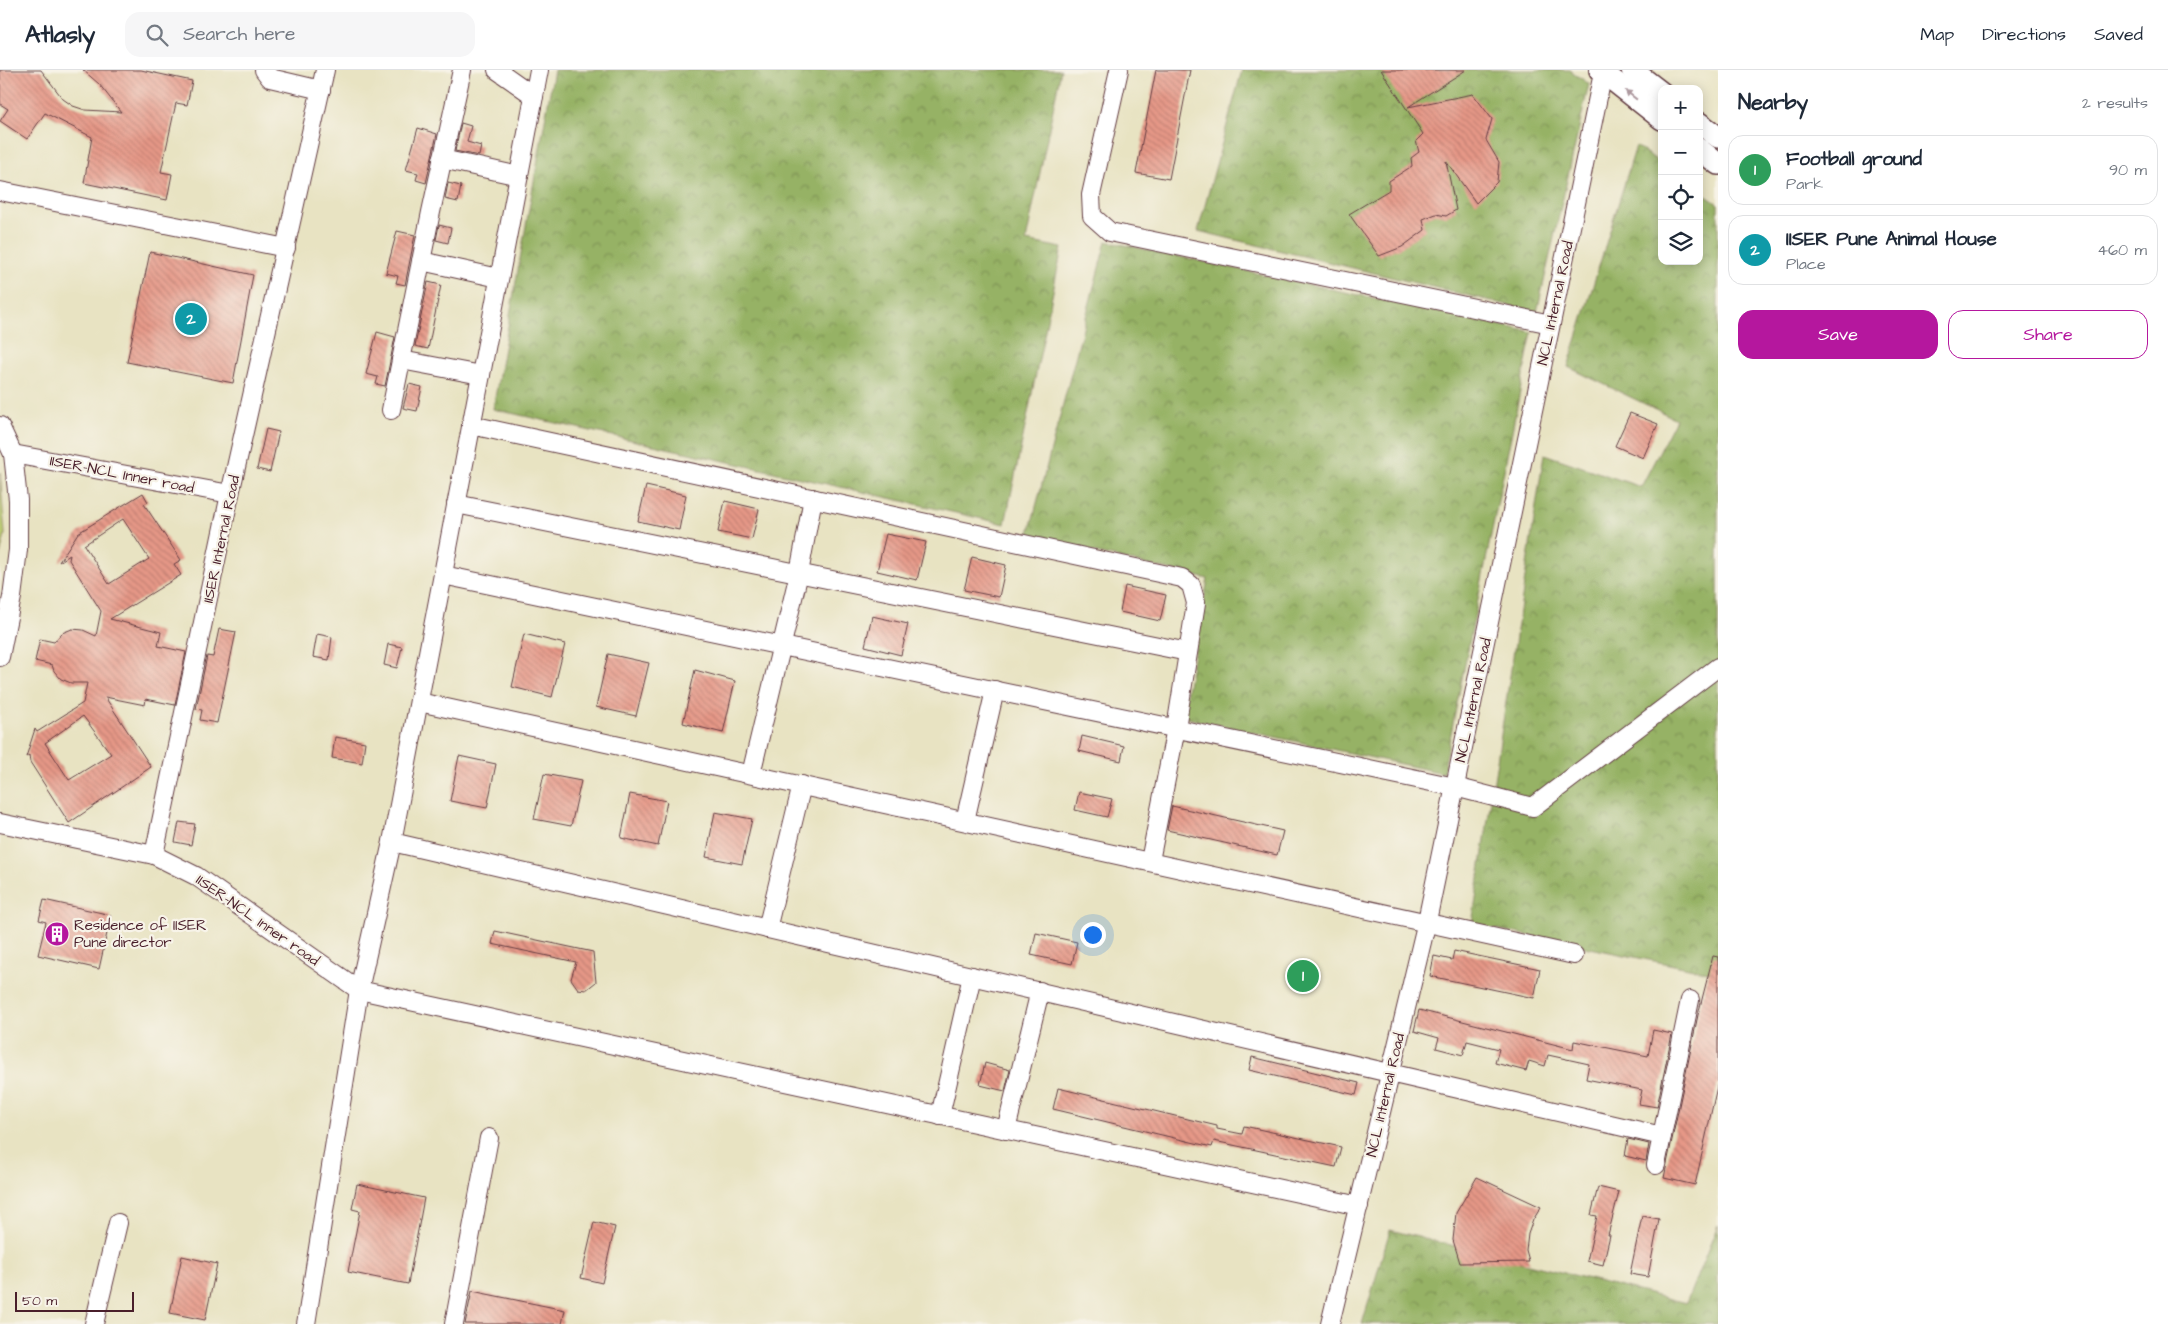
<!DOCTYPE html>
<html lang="en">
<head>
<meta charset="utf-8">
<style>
  :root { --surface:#fff; --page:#f6f6f7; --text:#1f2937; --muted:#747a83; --line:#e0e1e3; --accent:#b5179e }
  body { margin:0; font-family:"Architects Daughter",sans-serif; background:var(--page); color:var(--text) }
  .controls { position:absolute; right:15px; top:15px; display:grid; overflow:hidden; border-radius:10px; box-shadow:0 2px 12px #0003 }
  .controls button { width:45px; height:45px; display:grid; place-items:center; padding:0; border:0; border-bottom:1px solid var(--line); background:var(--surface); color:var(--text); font:25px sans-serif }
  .scale { position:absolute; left:15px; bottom:12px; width:119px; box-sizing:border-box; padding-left:5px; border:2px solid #4a1f2b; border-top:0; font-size:14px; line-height:18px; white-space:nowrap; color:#4a1f2b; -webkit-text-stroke:4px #f7f3e8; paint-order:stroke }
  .you { position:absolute; left:1092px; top:864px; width:18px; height:18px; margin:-12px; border:4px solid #fff; border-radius:50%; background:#1a73e8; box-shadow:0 0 0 8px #1a73e833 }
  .badge { display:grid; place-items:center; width:32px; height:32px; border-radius:50%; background:var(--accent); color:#fff; font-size:16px; font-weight:700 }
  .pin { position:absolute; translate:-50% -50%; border:2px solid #fff; box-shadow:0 1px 5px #0006 }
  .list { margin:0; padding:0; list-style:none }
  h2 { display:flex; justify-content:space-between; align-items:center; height:65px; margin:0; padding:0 20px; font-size:21px }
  h2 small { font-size:16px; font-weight:400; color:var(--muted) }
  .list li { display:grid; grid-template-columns:32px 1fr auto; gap:15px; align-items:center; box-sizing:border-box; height:70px; margin:0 10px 10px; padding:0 10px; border:1px solid var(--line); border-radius:15px }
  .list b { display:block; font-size:19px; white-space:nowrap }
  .list p { margin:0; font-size:16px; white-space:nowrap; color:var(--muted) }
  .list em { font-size:16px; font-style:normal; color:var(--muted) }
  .actions { display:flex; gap:10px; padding:15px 20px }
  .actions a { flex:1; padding:11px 0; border:1px solid var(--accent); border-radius:15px; text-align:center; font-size:18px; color:var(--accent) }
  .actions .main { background:var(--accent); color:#fff }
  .icon { flex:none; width:28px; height:28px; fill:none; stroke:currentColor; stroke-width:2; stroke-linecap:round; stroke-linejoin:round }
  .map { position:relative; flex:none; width:1718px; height:1254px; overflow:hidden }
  header { display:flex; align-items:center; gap:30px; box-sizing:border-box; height:70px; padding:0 25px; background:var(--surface); border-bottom:1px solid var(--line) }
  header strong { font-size:24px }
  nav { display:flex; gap:28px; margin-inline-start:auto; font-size:18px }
  .search { width:350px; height:45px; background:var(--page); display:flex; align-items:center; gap:12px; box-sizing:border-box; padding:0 18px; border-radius:15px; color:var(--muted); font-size:19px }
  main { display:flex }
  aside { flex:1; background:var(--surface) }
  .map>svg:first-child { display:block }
  .forest { fill:url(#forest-crowns); stroke:#706848 }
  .pitch { fill:#bdd073; stroke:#84784f }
  .building { fill:url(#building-back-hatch); fill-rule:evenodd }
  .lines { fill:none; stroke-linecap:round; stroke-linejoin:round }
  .minor-casing { stroke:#623c42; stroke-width:20 }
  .major-casing { stroke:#623c42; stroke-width:24 }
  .minor { stroke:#fff; stroke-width:18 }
  .major { stroke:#fff; stroke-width:21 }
  .oneway { fill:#ae9aa0 }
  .labels { text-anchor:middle; stroke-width:4.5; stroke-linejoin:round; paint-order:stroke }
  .street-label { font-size:15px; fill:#4a1f2b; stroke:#f7f3e8 }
  .poi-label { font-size:15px; fill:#4a1f2b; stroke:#f7f3e8; text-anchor:start }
</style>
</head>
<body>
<header>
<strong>Atlasly</strong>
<div class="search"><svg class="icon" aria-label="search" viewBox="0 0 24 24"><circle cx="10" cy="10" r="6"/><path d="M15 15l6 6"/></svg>Search here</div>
<nav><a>Map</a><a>Directions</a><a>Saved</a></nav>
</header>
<main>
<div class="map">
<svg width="1718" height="1254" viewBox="0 0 1718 1254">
  <defs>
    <pattern id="forest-crowns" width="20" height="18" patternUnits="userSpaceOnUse" patternTransform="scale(1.25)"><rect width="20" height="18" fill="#96b265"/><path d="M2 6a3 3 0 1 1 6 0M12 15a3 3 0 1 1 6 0" fill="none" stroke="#7c9053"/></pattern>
    <pattern id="building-back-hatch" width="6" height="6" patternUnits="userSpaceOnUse" patternTransform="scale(1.25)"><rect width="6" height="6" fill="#e69887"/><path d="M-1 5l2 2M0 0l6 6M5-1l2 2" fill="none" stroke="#bc7b6f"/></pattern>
  </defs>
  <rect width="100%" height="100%" fill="#f7f3e8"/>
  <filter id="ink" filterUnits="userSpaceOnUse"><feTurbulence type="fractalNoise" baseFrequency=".02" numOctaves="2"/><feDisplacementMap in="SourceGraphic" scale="10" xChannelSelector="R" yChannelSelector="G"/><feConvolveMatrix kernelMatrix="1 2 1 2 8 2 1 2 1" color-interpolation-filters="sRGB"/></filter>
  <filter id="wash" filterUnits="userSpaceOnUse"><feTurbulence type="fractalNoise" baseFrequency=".0096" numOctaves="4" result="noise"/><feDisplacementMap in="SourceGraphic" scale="20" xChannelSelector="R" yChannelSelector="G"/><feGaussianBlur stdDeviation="1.12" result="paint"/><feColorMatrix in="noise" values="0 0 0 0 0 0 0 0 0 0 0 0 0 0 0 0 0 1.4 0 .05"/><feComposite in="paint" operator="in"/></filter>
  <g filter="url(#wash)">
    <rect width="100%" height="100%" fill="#e8e3c2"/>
    <g class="forest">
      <path d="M554,0H1061L1026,171L1062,178L1005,454L493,339Z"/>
      <path d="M1242,0H1570L1589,14L1537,242L1198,161Z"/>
      <path d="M1636,76L1662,94V191H1699V121L1718,134V904L1472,854L1544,384L1641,417L1676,349L1568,297Z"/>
      <path d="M1106,171L1532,262L1443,703L1182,647L1208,509L1028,467Z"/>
      <path d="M1718,1155V1254H1362L1390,1160L1686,1233Z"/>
    </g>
    <path class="pitch" d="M0,402L5,464L0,486Z"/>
    <g id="blocks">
      <g class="building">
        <path d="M0,0H41L63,29L73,36L85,40L121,42L99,14L83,0H141L192,11L187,35L176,33L161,102L172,104L167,130L84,113L92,67L45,43L27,69L0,51L8,39L0,34Z"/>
        <path d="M1156,0H1190L1169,109L1136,103Z"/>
        <path d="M1381,0H1466L1408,37L1473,24L1492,49L1486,70L1499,92L1497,112L1476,133L1446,91L1456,140L1446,146L1436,144L1423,149L1425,160L1402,177L1379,186L1349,144L1389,120V111L1412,96L1411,88L1419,82L1416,71L1423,64Z"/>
        <path d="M461,53L471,56L467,72L481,76L479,86L455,81Z"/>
        <path d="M418,58L437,64L426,113L416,110L418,103L406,100Z"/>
        <path d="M448,113L461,116L458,132L445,129Z"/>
        <path d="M439,155L451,158L448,173L436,170Z"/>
        <path d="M397,161L415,165L405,215L396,213L398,206L386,203Z"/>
        <path d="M150,182L253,205L233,313L127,292Z"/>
        <path d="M428,212L441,215L428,279L415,276Z"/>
        <path d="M377,262L395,267L385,316L376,314L378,307L366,304Z"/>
        <path d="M409,314L422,317L417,341L403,338Z"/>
        <path d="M1630,343L1658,354L1643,388L1615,376Z"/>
        <path d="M266,359L279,362L270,402L257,399Z"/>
        <path d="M646,416L686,425L679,460L638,451Z"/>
        <path d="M143,423L148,432L144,434L181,490L174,494L181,505L110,549L161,562L158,576L186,582L175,635L146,629L145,635L105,627L151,697L69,753L30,692L29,685L26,687L35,659L37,662L83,633L87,613H71L61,609L54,601L52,595L35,591L40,569L54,572L62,563L72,559L83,560L96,566L101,541L69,490L70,485L59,492L78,463ZM123,449L149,489L109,514L84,475ZM83,646L111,684L69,710L45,673Z"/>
        <path d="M725,431L759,439L752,469L718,462Z"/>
        <path d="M886,464L926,472L917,510L877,501Z"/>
        <path d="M972,487L1006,495L999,527L964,520Z"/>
        <path d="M1125,516L1166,525L1160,551L1120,542Z"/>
        <path d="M872,546L908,554L901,585L865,576Z"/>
        <path d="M219,559L236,562L217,653L200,650L202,640L196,639L207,586L213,587Z"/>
        <path d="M317,564L332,567L329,590L313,587Z"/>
        <path d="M524,564L565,574L552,627L512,617Z"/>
        <path d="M388,574L402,577L397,598L384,595Z"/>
        <path d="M608,584L649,593L636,646L596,637Z"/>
        <path d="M695,600L735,611L723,663L683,653Z"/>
        <path d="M1082,666L1124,676L1121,691L1079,681Z"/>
        <path d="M335,667L365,672L362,693L332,688Z"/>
        <path d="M459,686L496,694L487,738L450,731Z"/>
        <path d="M544,704L581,711L571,756L534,749Z"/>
        <path d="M1079,722L1112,729L1107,747L1075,740Z"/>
        <path d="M630,724L667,731L658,776L621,768Z"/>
        <path d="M1172,736L1283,761L1277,785L1167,760Z"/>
        <path d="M715,742L752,749L742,794L706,787Z"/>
        <path d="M179,752L195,754L191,775L175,772Z"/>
        <path d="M44,830L111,845L99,899L38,885L46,852L39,850Z"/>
        <path d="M495,861L593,882L596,912L586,920L578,919L571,909L576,892L492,874Z"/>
        <path d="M1036,863L1077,872L1072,894L1031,885Z"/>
        <path d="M1454,881L1540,899L1534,928L1430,906L1434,886L1452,890Z"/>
        <path d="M1713,886L1718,887V1012L1695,1115L1664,1108L1698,945Z"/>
        <path d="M1419,940L1573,979L1574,971L1648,986L1653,960L1672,964L1657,1037L1639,1034L1642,1020L1586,1009L1589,994L1548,985L1545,996L1529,991L1526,1001L1495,993L1499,979L1467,971L1463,985L1436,978L1439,968L1414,961Z"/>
        <path d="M1252,987L1359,1013L1356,1025L1249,1000Z"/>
        <path d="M985,993L1010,1000L1005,1021L980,1015Z"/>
        <path d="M1058,1018L1217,1056V1059L1242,1064L1244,1056L1341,1077L1336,1097L1214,1071L1212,1077L1053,1039Z"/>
        <path d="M1628,1069L1649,1074L1646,1091L1625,1086Z"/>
        <path d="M1477,1107L1541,1137L1533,1150L1528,1164L1526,1181L1529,1192L1460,1193L1453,1170L1456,1143Z"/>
        <path d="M357,1114L424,1128L408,1214L348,1202L360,1141L352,1139Z"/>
        <path d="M1598,1117L1619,1122L1608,1165H1610L1603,1195L1587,1191L1597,1146L1591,1145Z"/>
        <path d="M1642,1146L1659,1149L1648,1207L1630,1204Z"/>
        <path d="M594,1152L615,1157L602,1213L581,1208Z"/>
        <path d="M182,1186L217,1194L205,1250L170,1243Z"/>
        <path d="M472,1221L565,1240L562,1254H465Z"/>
      </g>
    </g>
  </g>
  <g filter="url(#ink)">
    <use href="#blocks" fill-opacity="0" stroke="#623c42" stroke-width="1"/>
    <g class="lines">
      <defs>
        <g id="minor">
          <path d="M264,0L270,8L321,20"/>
          <path d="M497,0L534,26"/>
          <path d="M1119,0L1091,125L1092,146L1110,162L1551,254"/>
          <path d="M442,89L519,106"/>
          <path d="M0,121L286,178"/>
          <path d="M421,191L499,208"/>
          <path d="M401,290L481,305"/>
          <path d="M391,340L431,142L462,0"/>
          <path d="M471,355L1182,508L1191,515L1196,533L1176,658L1150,791"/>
          <path d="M0,356L13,384L18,430V480L12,527L0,587"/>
          <path d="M13,384L230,424"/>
          <path d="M456,434L1188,582"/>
          <path d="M443,505L1455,717L1533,737L1718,597"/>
          <path d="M419,632L1574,885"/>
          <path d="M751,704L799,503L813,428"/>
          <path d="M965,751L995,620"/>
          <path d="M0,753L154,785L196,806L359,920L1359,1136"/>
          <path d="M392,772L1662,1066"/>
          <path d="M154,785L230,424L325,0"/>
          <path d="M767,859L802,715"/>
          <path d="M940,1046L972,906"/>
          <path d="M1006,1060L1040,921"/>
          <path d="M1656,1095L1690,930"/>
          <path d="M94,1254L118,1153"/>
          <path d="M306,1254L359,920L392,772L539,0"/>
          <path d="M454,1254L489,1068"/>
          <path d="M1330,1254L1427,851L1603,3"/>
        </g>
        <g id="major">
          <path d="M1600,0L1662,49"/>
          <path d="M1632,0L1662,23"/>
          <path d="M1699,53L1718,67"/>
          <path d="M1699,79L1718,94"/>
        </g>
      </defs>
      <use href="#minor" class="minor-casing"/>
      <use href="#major" class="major-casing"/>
      <use href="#minor" class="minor"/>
      <use href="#major" class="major"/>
    </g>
    <defs><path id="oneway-solid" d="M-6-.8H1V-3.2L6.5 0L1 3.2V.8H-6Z" transform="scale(1.25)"/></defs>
    <use class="oneway" href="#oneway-solid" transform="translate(1631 25) rotate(-142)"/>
  </g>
  <defs>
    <symbol id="building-disc" viewBox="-11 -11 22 22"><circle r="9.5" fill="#b5179e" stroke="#f7f3e8"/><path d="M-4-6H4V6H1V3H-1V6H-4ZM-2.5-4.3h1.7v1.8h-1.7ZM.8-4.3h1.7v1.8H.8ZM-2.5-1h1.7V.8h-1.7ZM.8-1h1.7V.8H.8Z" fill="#fff"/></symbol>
  </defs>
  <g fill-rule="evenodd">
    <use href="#building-disc" x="43" y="850" width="28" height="28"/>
  </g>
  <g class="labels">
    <g class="street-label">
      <text transform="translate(1555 233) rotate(-78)" y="5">NCL Internal Road</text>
      <text transform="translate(122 404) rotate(11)" y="5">IISER-NCL Inner road</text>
      <text transform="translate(221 469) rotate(-78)" y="5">IISER Internal Road</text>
      <text transform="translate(1473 630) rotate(-78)" y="5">NCL Internal Road</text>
      <text transform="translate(258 850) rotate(35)" y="5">IISER-NCL Inner road</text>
      <text transform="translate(1385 1025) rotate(-77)" y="5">NCL Internal Road</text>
    </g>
    <g class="poi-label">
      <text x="74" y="860">Residence of IISER<tspan x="74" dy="17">Pune director</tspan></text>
    </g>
  </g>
</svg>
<div class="controls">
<button>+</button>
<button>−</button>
<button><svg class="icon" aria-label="locate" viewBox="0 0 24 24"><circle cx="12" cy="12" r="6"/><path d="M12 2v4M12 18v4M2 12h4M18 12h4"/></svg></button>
<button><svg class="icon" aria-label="layers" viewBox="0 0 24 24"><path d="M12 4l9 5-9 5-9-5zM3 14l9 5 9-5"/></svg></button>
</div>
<div class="scale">50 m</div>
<div class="you"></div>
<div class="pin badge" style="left:1303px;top:906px;background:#2e9e5b">1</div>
<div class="pin badge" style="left:191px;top:249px;background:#0f9aa8">2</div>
</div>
<aside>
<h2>Nearby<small>2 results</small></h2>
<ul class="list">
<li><span class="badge" style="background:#2e9e5b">1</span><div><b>Football ground</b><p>Park</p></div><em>90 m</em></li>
<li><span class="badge" style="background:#0f9aa8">2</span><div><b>IISER Pune Animal House</b><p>Place</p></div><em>460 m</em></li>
</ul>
<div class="actions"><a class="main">Save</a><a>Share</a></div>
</aside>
</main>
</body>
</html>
